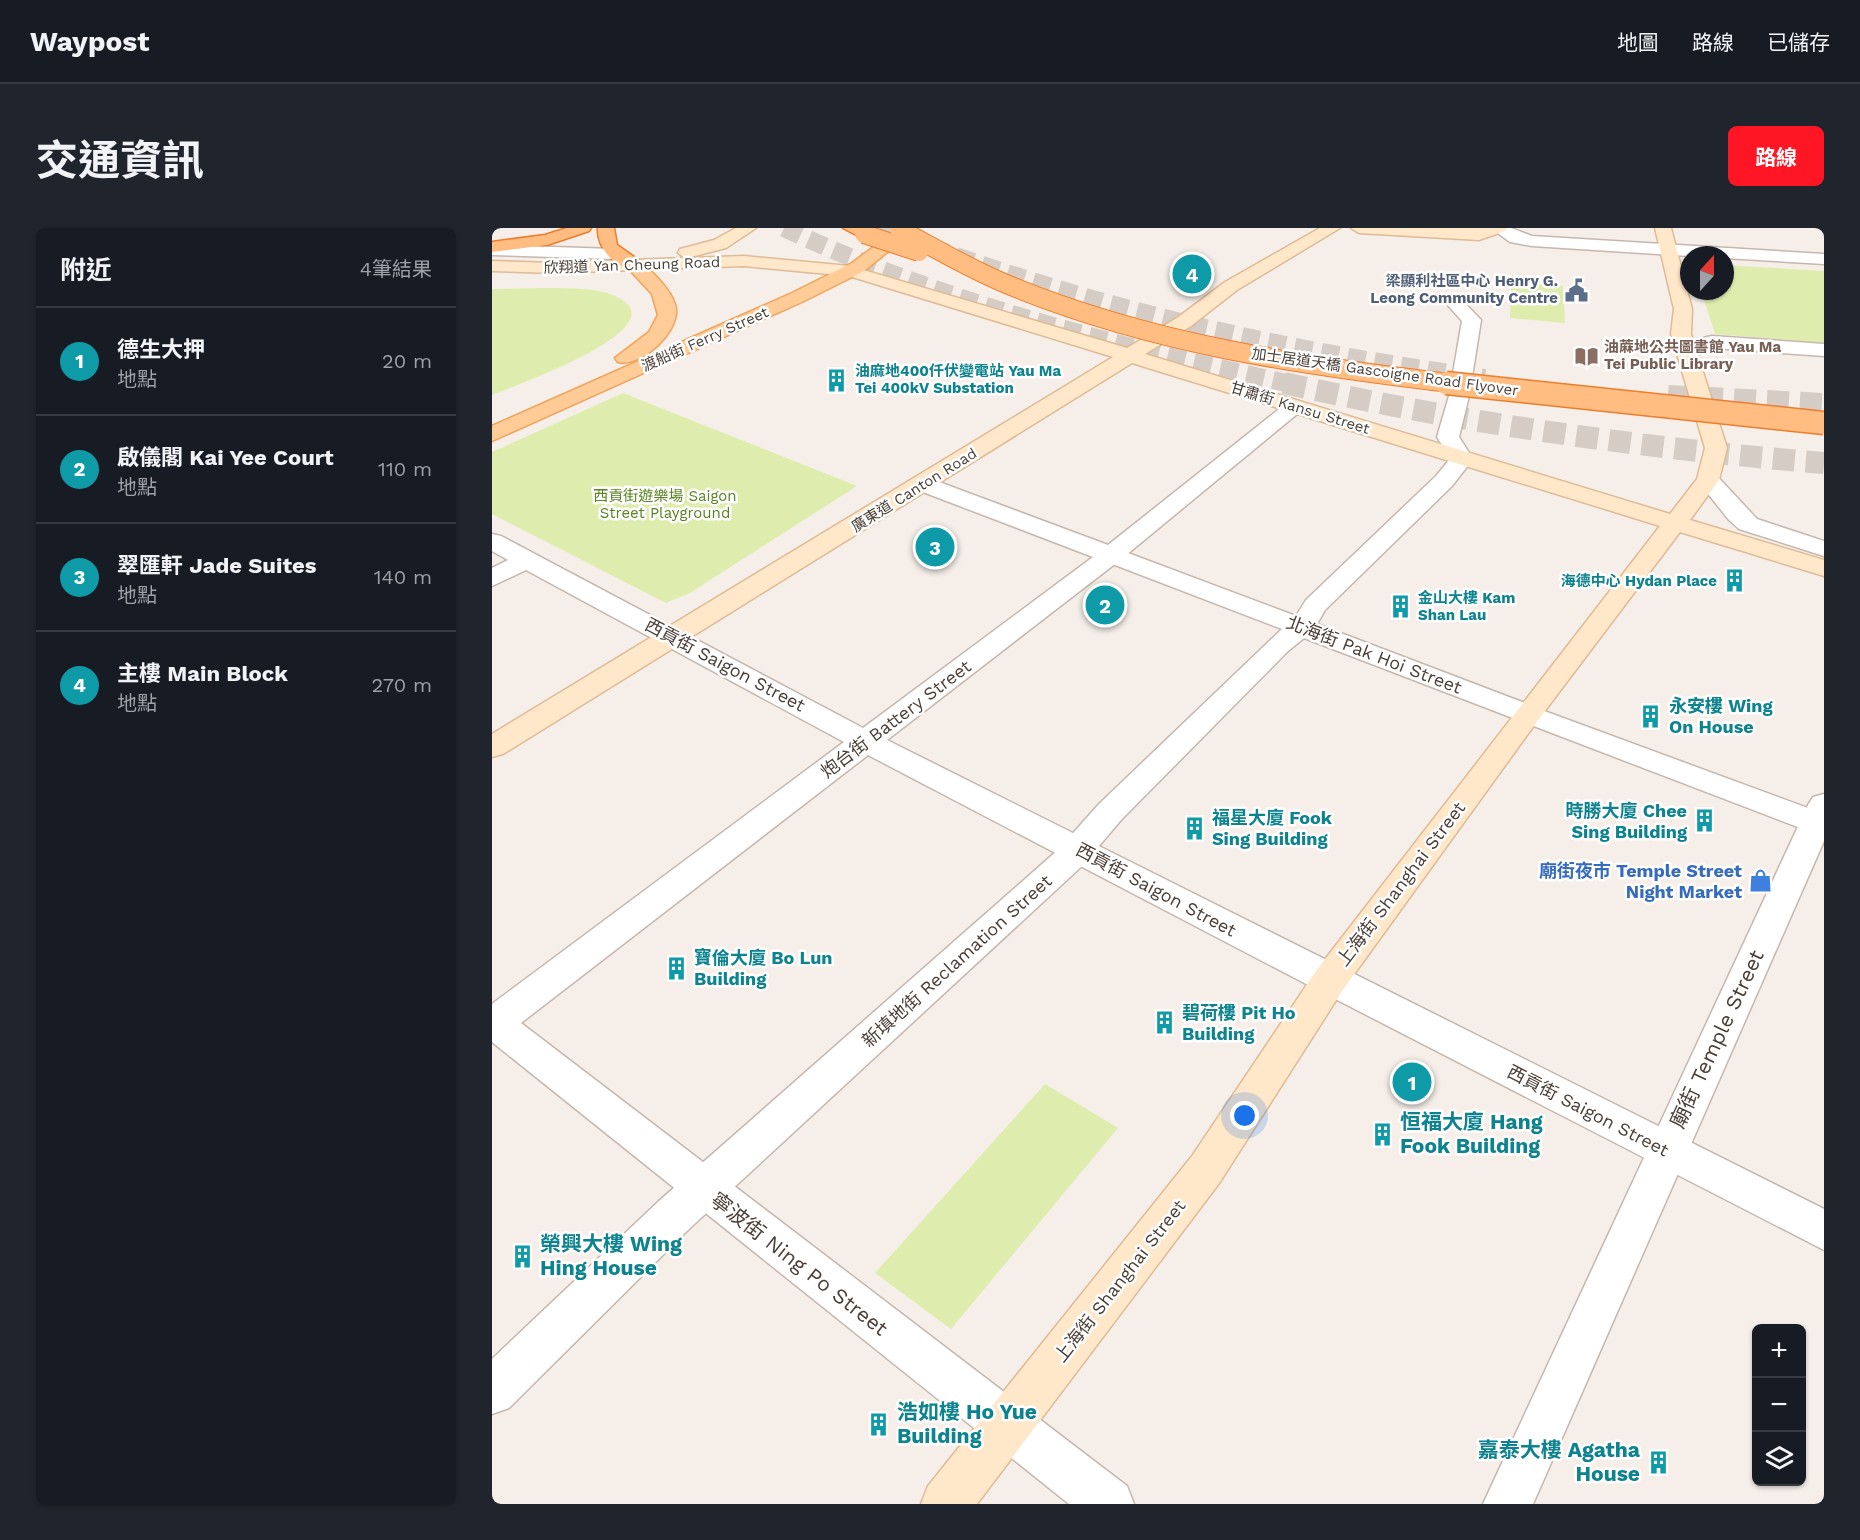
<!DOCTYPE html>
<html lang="zh-TW">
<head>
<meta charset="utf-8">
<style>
  :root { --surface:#171b24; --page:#20242c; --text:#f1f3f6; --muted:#9ea1a6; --line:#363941; --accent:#ff1625 }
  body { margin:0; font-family:"Work Sans","Noto Sans TC",sans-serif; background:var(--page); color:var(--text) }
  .controls { position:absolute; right:18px; bottom:18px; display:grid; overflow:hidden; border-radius:9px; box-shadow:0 2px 4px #0004 }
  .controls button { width:54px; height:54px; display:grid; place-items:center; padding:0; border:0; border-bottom:2px solid var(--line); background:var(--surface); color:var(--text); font:30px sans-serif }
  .compass { position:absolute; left:1188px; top:18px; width:54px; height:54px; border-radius:50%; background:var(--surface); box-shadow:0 2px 4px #0004; rotate:21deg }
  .you { position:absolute; left:753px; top:888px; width:21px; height:21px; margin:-15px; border:4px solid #fff; border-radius:50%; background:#1a73e8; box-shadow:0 0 0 9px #1a73e833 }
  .badge { display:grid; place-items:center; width:39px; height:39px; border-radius:50%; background:var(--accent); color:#fff; font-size:20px; font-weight:700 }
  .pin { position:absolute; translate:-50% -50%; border:3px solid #fff; box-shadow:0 2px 6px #0006 }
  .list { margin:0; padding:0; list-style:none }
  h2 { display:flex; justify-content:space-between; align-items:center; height:78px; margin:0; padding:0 24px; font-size:26px }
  h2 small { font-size:20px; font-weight:400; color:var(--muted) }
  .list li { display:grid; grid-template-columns:39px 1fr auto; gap:18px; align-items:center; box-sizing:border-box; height:108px; padding:0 24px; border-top:2px solid var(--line) }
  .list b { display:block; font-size:22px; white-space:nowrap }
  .list p { margin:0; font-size:20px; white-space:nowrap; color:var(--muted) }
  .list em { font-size:20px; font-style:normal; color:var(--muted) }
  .icon { flex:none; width:33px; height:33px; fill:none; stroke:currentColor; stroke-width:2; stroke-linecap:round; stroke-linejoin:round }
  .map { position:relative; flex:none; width:1332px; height:1276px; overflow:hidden; border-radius:9px }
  header { display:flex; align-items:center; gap:36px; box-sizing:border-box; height:84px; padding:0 30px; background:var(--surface); border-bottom:2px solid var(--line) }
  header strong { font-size:28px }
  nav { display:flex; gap:33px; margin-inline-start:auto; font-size:21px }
  .intro { display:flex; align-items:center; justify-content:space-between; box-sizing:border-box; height:144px; padding:0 36px }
  h1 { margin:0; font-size:42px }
  .button { padding:15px 27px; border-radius:9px; background:var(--accent); color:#fff; font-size:21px; font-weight:700 }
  main { display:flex; gap:36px; padding:0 36px }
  aside { flex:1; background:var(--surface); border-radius:9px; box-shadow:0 2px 4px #0004 }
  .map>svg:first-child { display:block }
  .green { fill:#deedae }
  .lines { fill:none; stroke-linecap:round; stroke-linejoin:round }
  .trunk-tunnel-far1 { stroke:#d4ccc5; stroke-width:18; stroke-dasharray:18 9; stroke-linecap:butt }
  .trunk-tunnel { stroke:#d4ccc5; stroke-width:22; stroke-dasharray:22 11; stroke-linecap:butt }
  .pedestrian-casing { stroke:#c5b7ad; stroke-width:3 }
  .minor-casing { stroke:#c5b7ad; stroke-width:3 }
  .tertiary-casing { stroke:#c5b7ad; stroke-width:3 }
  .secondary-casing { stroke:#ddbb96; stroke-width:3 }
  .primary-casing { stroke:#efa45d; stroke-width:3 }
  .trunk-casing { stroke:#ec7d2c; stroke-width:3 }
  .pedestrian { fill:#fff; fill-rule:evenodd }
  .minor { fill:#fff; fill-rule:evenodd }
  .tertiary { fill:#fff; fill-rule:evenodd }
  .secondary { fill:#ffe7c9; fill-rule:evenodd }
  .primary { fill:#ffcc98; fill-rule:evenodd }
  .trunk { fill:#ffbd81; fill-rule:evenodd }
  .trunk-bridge-far1-casing { stroke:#ec7d2c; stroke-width:20; stroke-linecap:butt }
  .trunk-bridge-casing { stroke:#ec7d2c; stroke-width:25; stroke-linecap:butt }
  .trunk-bridge-far1 { stroke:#ffbd81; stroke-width:18 }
  .trunk-bridge { stroke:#ffbd81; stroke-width:22 }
  .labels { text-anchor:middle; stroke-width:5; stroke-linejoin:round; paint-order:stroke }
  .far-street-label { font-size:15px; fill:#4a3e36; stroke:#fff }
  .far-service-label { font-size:15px; font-weight:bold; fill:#4e5e75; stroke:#fff; text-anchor:end }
  .far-education-label { font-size:15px; font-weight:bold; fill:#785e54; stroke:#fff; text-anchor:start }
  .far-culture-label { font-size:15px; font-weight:bold; fill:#0d838f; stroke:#fff; text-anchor:start }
  .far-park-label { font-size:15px; fill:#5b8223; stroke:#fff }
  .street-label { font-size:18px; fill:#4a3e36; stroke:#fff }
  .culture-label { font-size:18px; font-weight:bold; fill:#0d838f; stroke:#fff; text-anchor:start }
  .shop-label { font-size:18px; font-weight:bold; fill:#366cbe; stroke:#fff; text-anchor:end }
  .near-street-label { font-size:21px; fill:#4a3e36; stroke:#fff }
  .near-culture-label { font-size:21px; font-weight:bold; fill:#0d838f; stroke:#fff; text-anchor:start }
</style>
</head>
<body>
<header>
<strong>Waypost</strong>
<nav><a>地圖</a><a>路線</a><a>已儲存</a></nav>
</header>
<div class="intro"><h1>交通資訊</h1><a class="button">路線</a></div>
<main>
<aside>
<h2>附近<small>4筆結果</small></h2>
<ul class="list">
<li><span class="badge" style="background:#0f9aa8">1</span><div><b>德生大押</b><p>地點</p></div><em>20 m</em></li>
<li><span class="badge" style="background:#0f9aa8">2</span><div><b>啟儀閣 Kai Yee Court</b><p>地點</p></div><em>110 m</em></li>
<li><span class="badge" style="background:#0f9aa8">3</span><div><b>翠匯軒 Jade Suites</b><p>地點</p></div><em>140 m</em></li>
<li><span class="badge" style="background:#0f9aa8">4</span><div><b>主樓 Main Block</b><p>地點</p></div><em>270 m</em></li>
</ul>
</aside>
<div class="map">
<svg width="1332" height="1276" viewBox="0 0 1332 1276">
  <rect width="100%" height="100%" fill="#f6efe9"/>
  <g class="green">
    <path d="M1233,37L1332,43V115L1223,106L1209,63H1233Z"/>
    <path d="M1019,54L1071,58L1073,95L1018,90Z"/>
    <path d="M0,61C29,61 90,57 115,65C204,94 24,157 0,167Z"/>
    <path d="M131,165L365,258L198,365L174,375L0,286V224Z"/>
    <path d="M553,856L626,900L459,1101L383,1045Z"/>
  </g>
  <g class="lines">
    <g class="trunk-tunnel-far1">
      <path d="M292,0C453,76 626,118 799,156"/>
      <path d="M388,0C589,78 780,121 993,150"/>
    </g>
    <g class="trunk-tunnel">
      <path d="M792,155C970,195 1150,220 1332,235"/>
      <path d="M1176,168L1332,176"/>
    </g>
    <defs>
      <g id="pedestrian">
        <path d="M970,224L978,226L981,231L960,258L833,382L825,396L1046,480L1051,486L1046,492L1036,495L1026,492L812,410L796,423L629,592L590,638L197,1001L17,1180L0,1186V1131L167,973L566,622L607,576L790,401L610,332L607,327L610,322L619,320L628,322L804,388L814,372L944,248L962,226Z"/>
        <path d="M1332,566V613L1041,1276H991L1316,577L1321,569Z"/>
      </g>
      <g id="minor">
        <path d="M962,69L968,70L989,92L977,168L967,209L981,231L978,236H962L945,209L957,168L970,93L953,74Z"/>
        <path d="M1220,108L1332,116V128L1220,120L1198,132L1188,126L1201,112Z"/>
        <path d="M803,172L810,174L813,178L810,182L628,332L395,512L1332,981V1022L818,758L376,527L29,795L635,1258L642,1276H577L0,814V776L352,514L34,342L0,358V340L16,332L0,323V306L9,308L371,500L601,329L423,261L419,256L423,251H439L616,317L796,174Z"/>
        <path d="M1216,245L1224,247L1265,291L1332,313V328L1247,301L1237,292L1205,252L1208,247Z"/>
        <path d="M1036,477L1332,586V609L1026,492L1021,486L1026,480Z"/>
      </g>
      <g id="tertiary">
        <path d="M999,0H1019L1040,8L1332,26V36L1233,30V27L1197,28L1040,18L1018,14Z"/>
        <path d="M0,17L122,21L131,26L122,31L0,27Z"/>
      </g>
      <g id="secondary">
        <path d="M244,0H264L234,20L195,30L252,28L358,38L635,120L685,90L733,54L828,0H848L745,62L699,98L653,126L1178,286L1205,251L1213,220L1179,106L1182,81L1163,0H1179L1200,81L1199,106L1235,220L1227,252L1198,292L1332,332V348L1188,304L1046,492L850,763L728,954L485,1276H429L436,1258L700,928L824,743L1168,298L640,135L11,526L0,529V506L621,129L357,48L252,38L60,45L0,43V33L60,35L193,30L186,25L188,21L222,12Z"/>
        <path d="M859,0H1015L1013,3L987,12L867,5Z"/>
      </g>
      <g id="primary">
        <path d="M407,0H425L372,43L312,73L0,213V198L300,65L360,35Z"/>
        <path d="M142,32L148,33C161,45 177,59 183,76C192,101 149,140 126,134L123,130L157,104L166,87L160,66L133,37Z"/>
      </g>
      <g id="trunk">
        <path d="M75,0H99L97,3L55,17L0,24V14L53,7Z"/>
        <path d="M106,0H122L125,17L148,33L151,37L148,41C127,46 104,20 106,0Z"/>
        <path d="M351,0H372L380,6L372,11Z"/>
      </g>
    </defs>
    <use href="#pedestrian" class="pedestrian-casing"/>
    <use href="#minor" class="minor-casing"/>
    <use href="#tertiary" class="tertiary-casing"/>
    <use href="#secondary" class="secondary-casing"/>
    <use href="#primary" class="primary-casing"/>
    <use href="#trunk" class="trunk-casing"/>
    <use href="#pedestrian" class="pedestrian"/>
    <use href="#minor" class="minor"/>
    <use href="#tertiary" class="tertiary"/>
    <use href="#secondary" class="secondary"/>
    <use href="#primary" class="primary"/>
    <use href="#trunk" class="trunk"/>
    <defs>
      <g id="trunk-bridge-far1">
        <path d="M407,1C441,19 476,40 512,55C657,116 811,138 966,156"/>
        <path d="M372,6L427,24"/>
      </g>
      <path id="trunk-bridge" d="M954,155L1332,195"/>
    </defs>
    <use href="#trunk-bridge-far1" class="trunk-bridge-far1-casing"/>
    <use href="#trunk-bridge" class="trunk-bridge-casing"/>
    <use href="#trunk-bridge-far1" class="trunk-bridge-far1"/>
    <use href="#trunk-bridge" class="trunk-bridge"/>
  </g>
  <defs>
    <symbol id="civic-bare" viewBox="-9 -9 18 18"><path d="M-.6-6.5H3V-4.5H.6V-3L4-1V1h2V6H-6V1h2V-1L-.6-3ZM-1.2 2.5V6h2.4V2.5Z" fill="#5c6f8a" stroke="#fff" stroke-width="2.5" paint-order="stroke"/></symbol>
    <symbol id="library-bare" viewBox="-9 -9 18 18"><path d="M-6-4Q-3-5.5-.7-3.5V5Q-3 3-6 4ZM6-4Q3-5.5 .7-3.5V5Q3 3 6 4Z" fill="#8d6e63" stroke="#fff" stroke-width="2.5" paint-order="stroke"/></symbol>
    <symbol id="building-bare" viewBox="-9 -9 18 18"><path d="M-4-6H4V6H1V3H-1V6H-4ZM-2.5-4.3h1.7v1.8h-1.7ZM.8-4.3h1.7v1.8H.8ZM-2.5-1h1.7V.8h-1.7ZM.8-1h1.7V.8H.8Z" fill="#0f9aa8" stroke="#fff" stroke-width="2.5" paint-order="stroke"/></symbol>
    <symbol id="shop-bare" viewBox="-9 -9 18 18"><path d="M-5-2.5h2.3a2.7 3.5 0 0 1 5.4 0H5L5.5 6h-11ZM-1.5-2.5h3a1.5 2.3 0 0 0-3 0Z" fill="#3f7fe0" stroke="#fff" stroke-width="2.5" paint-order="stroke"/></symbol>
  </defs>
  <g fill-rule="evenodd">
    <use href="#civic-bare" x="1068" y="46" width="33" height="33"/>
    <use href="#library-bare" x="1078" y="112" width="33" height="33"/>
    <use href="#building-bare" x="328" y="136" width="33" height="33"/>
    <use href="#building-bare" x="1226" y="336" width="33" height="33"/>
    <use href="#building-bare" x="892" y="362" width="33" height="33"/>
    <use href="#building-bare" x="1142" y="472" width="33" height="33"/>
    <use href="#building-bare" x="1196" y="576" width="33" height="33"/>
    <use href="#building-bare" x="686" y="584" width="33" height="33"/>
    <use href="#shop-bare" x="1252" y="636" width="33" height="33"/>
    <use href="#building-bare" x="168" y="724" width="33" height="33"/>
    <use href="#building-bare" x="656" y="778" width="33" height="33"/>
    <use href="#building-bare" x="874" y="890" width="33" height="33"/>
    <use href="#building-bare" x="14" y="1012" width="33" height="33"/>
    <use href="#building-bare" x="370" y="1180" width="33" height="33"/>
    <use href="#building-bare" x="1150" y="1218" width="33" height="33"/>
  </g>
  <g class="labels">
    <g class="far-street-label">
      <text transform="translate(140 37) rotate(-2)" y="5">欣翔道 Yan Cheung Road</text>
      <text transform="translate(213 111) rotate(-24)" y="5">渡船街 Ferry Street</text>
      <text transform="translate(893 144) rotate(8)" y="5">加士居道天橋 Gascoigne Road Flyover</text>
      <text transform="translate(808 180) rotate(17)" y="5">甘肅街 Kansu Street</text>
      <text transform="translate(422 262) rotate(-32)" y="5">廣東道 Canton Road</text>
    </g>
    <g class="far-service-label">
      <text x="1066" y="58">梁顯利社區中心 Henry G.<tspan x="1066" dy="17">Leong Community Centre</tspan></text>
    </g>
    <g class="far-education-label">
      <text x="1112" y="124">油蔴地公共圖書館 Yau Ma<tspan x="1112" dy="17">Tei Public Library</tspan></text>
    </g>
    <g class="far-culture-label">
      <text x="363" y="148">油麻地400仟伏變電站 Yau Ma<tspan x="363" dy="17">Tei 400kV Substation</tspan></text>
      <text x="1225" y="358" text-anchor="end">海德中心 Hydan Place</text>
      <text x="926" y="375">金山大樓 Kam<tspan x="926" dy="17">Shan Lau</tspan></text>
    </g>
    <g class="far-park-label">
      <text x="173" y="273">西貢街遊樂場 Saigon<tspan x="173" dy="17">Street Playground</tspan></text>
    </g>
    <g class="street-label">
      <text transform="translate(882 427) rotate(21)" y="6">北海街 Pak Hoi Street</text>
      <text transform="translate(233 437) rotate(28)" y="6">西貢街 Saigon Street</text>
      <text transform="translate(404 491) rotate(-37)" y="6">炮台街 Battery Street</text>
      <text transform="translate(909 656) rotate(-53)" y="6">上海街 Shanghai Street</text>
      <text transform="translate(664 662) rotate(28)" y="6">西貢街 Saigon Street</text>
      <text transform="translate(465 733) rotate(-42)" y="6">新填地街 Reclamation Street</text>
      <text transform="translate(1096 883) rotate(27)" y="6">西貢街 Saigon Street</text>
      <text transform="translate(628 1053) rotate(-52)" y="6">上海街 Shanghai Street</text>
    </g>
    <g class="culture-label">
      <text x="1177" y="484">永安樓 Wing<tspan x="1177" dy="21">On House</tspan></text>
      <text x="1195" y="589" text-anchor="end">時勝大廈 Chee<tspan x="1195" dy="21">Sing Building</tspan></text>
      <text x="720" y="596">福星大廈 Fook<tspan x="720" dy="21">Sing Building</tspan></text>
      <text x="202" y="736">寶倫大廈 Bo Lun<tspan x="202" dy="21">Building</tspan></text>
      <text x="690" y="791">碧荷樓 Pit Ho<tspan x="690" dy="21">Building</tspan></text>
    </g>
    <g class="shop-label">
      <text x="1250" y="649">廟街夜市 Temple Street<tspan x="1250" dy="21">Night Market</tspan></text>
    </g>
    <g class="near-street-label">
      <text transform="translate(1225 811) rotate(-65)" y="7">廟街 Temple Street</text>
      <text transform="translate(307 1036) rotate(38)" y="7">寧波街 Ning Po Street</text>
    </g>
    <g class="near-culture-label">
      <text x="908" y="901">恒福大廈 Hang<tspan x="908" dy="24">Fook Building</tspan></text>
      <text x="48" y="1023">榮興大樓 Wing<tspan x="48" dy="24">Hing House</tspan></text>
      <text x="405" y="1191">浩如樓 Ho Yue<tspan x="405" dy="24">Building</tspan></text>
      <text x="1148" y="1229" text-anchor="end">嘉泰大樓 Agatha<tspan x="1148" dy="24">House</tspan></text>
    </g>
  </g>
</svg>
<div class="controls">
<button>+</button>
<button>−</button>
<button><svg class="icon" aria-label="layers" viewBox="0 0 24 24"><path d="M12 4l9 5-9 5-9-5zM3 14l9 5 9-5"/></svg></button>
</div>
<svg class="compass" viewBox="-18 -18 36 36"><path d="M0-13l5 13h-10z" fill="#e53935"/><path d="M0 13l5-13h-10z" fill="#9ea1a6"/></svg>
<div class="you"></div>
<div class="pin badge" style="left:920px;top:854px;background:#0f9aa8">1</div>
<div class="pin badge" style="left:613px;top:377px;background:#0f9aa8">2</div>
<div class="pin badge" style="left:443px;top:319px;background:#0f9aa8">3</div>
<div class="pin badge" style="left:700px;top:46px;background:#0f9aa8">4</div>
</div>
</main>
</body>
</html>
